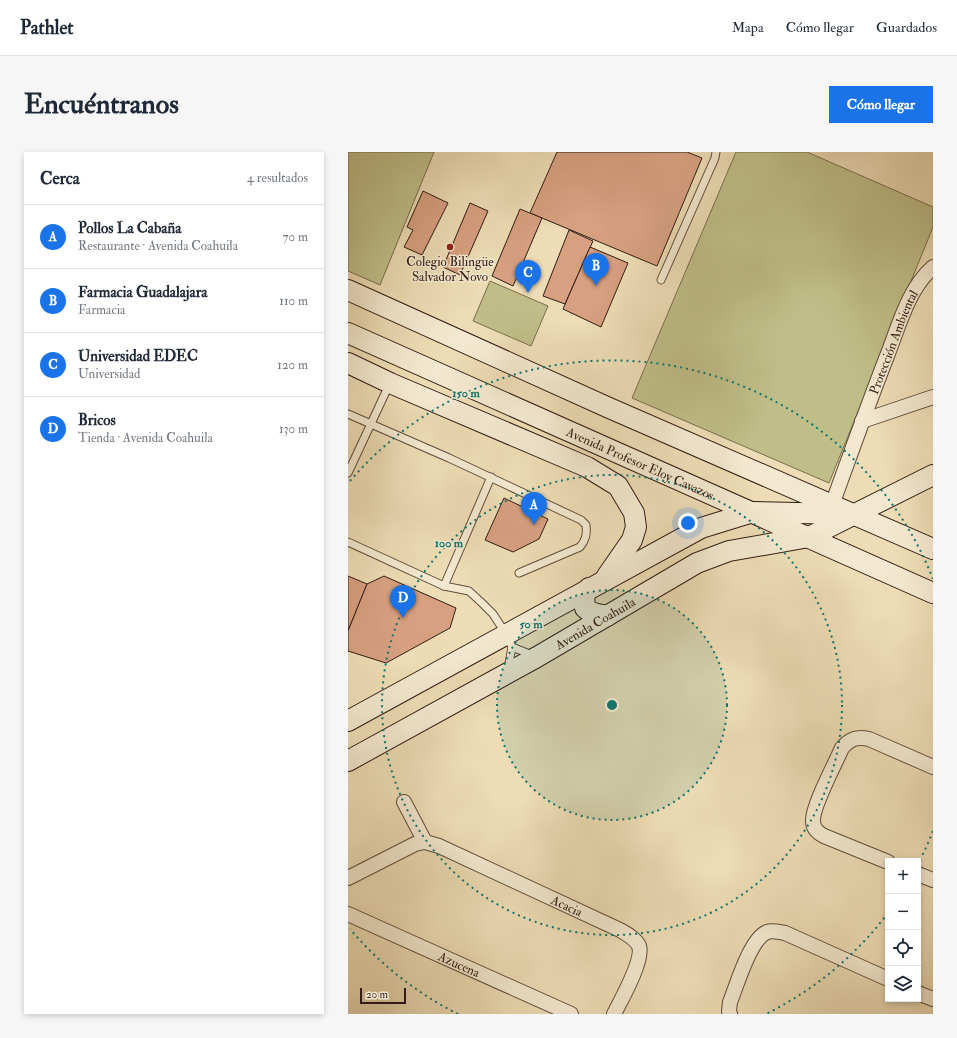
<!DOCTYPE html>
<html lang="es">
<head>
<meta charset="utf-8">
<style>
  :root { --surface:#fff; --page:#f6f6f7; --text:#1f2937; --muted:#747a83; --line:#e0e1e3; --accent:#1a73e8 }
  body { margin:0; font-family:"IM FELL Double Pica",serif; background:var(--page); color:var(--text) }
  .controls { position:absolute; right:12px; bottom:12px; display:grid; overflow:hidden; border-radius:0px; box-shadow:0 2px 6px #0003 }
  .controls button { width:36px; height:36px; display:grid; place-items:center; padding:0; border:0; border-bottom:1px solid var(--line); background:var(--surface); color:var(--text); font:20px sans-serif }
  .scale { position:absolute; left:12px; bottom:10px; width:46px; box-sizing:border-box; padding-left:4px; border:2px solid #321c13; border-top:0; font-size:11px; line-height:14px; white-space:nowrap; color:#321c13; -webkit-text-stroke:3px #f3e8cf; paint-order:stroke }
  .you { position:absolute; left:340px; top:371px; width:14px; height:14px; margin:-10px; border:3px solid #fff; border-radius:50%; background:#1a73e8; box-shadow:0 0 0 6px #1a73e833 }
  .badge { display:grid; place-items:center; width:26px; height:26px; border-radius:50%; background:var(--accent); color:#fff; font-size:13px; font-weight:700 }
  .pin { position:absolute; translate:-50% -33px; filter:drop-shadow(0 1px 2px #0008) }
  .pin::after { content:''; position:absolute; top:21px; width:14px; height:12px; background:inherit; clip-path:polygon(0 0,100% 0,50% 100%) }
  .list { margin:0; padding:0; list-style:none }
  h2 { display:flex; justify-content:space-between; align-items:center; height:52px; margin:0; padding:0 16px; font-size:17px }
  h2 small { font-size:13px; font-weight:400; color:var(--muted) }
  .list li { display:grid; grid-template-columns:26px 1fr auto; gap:12px; align-items:center; box-sizing:border-box; height:64px; padding:0 16px; border-top:1px solid var(--line) }
  .list b { display:block; font-size:15px; white-space:nowrap }
  .list p { margin:0; font-size:13px; white-space:nowrap; color:var(--muted) }
  .list em { font-size:13px; font-style:normal; color:var(--muted) }
  .icon { flex:none; width:22px; height:22px; fill:none; stroke:currentColor; stroke-width:2; stroke-linecap:round; stroke-linejoin:round }
  .map { position:relative; flex:none; width:585px; height:862px; overflow:hidden; border-radius:0px }
  header { display:flex; align-items:center; gap:24px; box-sizing:border-box; height:56px; padding:0 20px; background:var(--surface); border-bottom:1px solid var(--line) }
  header strong { font-size:19px }
  nav { display:flex; gap:22px; margin-inline-start:auto; font-size:14px }
  .intro { display:flex; align-items:center; justify-content:space-between; box-sizing:border-box; height:96px; padding:0 24px }
  h1 { margin:0; font-size:28px }
  .button { padding:10px 18px; border-radius:0px; background:var(--accent); color:#fff; font-size:14px; font-weight:700 }
  main { display:flex; gap:24px; padding:0 24px }
  aside { flex:1; background:var(--surface); border-radius:0px; box-shadow:0 2px 6px #0003 }
  .map>svg:first-child { display:block }
  .green { fill:#bfbe88; stroke:#786d4e }
  .building { fill:#d7a081; stroke:#321c13 }
  .lines { fill:none; stroke-linecap:round; stroke-linejoin:round }
  .lane-casing { stroke:#614c3c; stroke-width:9 }
  .street-casing { stroke:#614c3c; stroke-width:16 }
  .secondary-casing { stroke:#321c13; stroke-width:22 }
  .lane { stroke:#f3e8cf; stroke-width:7 }
  .street { stroke:#f3e8cf; stroke-width:14 }
  .secondary { stroke:#f3e8cf; stroke-width:20 }
  .ring { fill:none; stroke:#0f766e; stroke-width:2; stroke-dasharray:2 4 }
  .poi-dot { fill:#8f2418; stroke:#f3e8cf; stroke-width:1.5 }
  .labels { text-anchor:middle; stroke-width:3; stroke-linejoin:round; paint-order:stroke }
  .poi-label { font-size:13px; fill:#321c13; stroke:#f3e8cf }
  .street-label { font-size:13px; fill:#321c13; stroke:#f3e8cf }
  .centre { fill:#0f766e; stroke:#f3e8cf; stroke-width:2 }
  .ring-label { font-size:12px; text-anchor:middle; font-weight:bold; fill:#0f766e; stroke:#f3e8cf; stroke-width:3; stroke-linejoin:round; paint-order:stroke }
</style>
</head>
<body>
<header>
<strong>Pathlet</strong>
<nav><a>Mapa</a><a>Cómo llegar</a><a>Guardados</a></nav>
</header>
<div class="intro"><h1>Encuéntranos</h1><a class="button">Cómo llegar</a></div>
<main>
<aside>
<h2>Cerca<small>4 resultados</small></h2>
<ul class="list">
<li><span class="badge">A</span><div><b>Pollos La Cabaña</b><p>Restaurante · Avenida Coahuila</p></div><em>70 m</em></li>
<li><span class="badge">B</span><div><b>Farmacia Guadalajara</b><p>Farmacia</p></div><em>110 m</em></li>
<li><span class="badge">C</span><div><b>Universidad EDEC</b><p>Universidad</p></div><em>120 m</em></li>
<li><span class="badge">D</span><div><b>Bricos</b><p>Tienda · Avenida Coahuila</p></div><em>130 m</em></li>
</ul>
</aside>
<div class="map">
<svg width="585" height="862" viewBox="0 0 585 862">
  <rect width="100%" height="100%" fill="#eddcb5"/>
  <filter id="stains"><feTurbulence type="fractalNoise" baseFrequency=".005" numOctaves="4"/><feColorMatrix values="0 0 0 0 .2 0 0 0 0 .09 0 0 0 0 .02 0 0 0 .5 -.17"/></filter>
  <radialGradient id="worn" r=".72"><stop offset=".6" stop-color="#630" stop-opacity="0"/><stop offset="1" stop-color="#630" stop-opacity=".3"/></radialGradient>
  <g class="green">
    <path d="M0,0H86L32,133L0,119Z"/>
    <path d="M388,0H459L585,55V75L481,331L284,246Z"/>
    <path d="M142,129L200,154L183,194L125,169Z"/>
  </g>
  <g class="building">
    <path d="M209,0H339L354,6L309,114L182,61Z"/>
    <path d="M75,39L100,51L74,103L56,95L65,78L59,75Z"/>
    <path d="M122,51L140,59L112,123L95,115Z"/>
    <path d="M172,57L194,66L165,134L144,124Z"/>
    <path d="M221,78L245,89L217,152L195,144Z"/>
    <path d="M242,95L280,111L253,175L215,157Z"/>
    <path d="M156,346L200,367L191,387L165,400L137,388Z"/>
    <path d="M0,424L19,432L0,479Z"/>
    <path d="M36,424L108,456L102,476L38,511L0,499V479L19,432Z"/>
  </g>
  <g class="lines">
    <defs>
      <g id="lane">
        <path d="M313,128L367,6L368,0"/>
        <path d="M0,262L101,306L233,368L238,373C239,382 238,388 232,395L171,421"/>
        <path d="M0,321L41,233"/>
        <path d="M0,390L96,434L121,439L134,451L145,462L158,482L164,495L160,517"/>
        <path d="M96,434L143,325"/>
        <path d="M164,495L184,503"/>
      </g>
      <g id="street">
        <path d="M514,269L585,245"/>
        <path id="s1" d="M484,353C502,303 520,253 539,204C551,174 560,137 585,115"/>
        <path d="M56,650L77,690"/>
        <path d="M540,710L476,684C470,681 465,677 465,669C464,655 487,612 494,596C502,587 509,584 521,587L585,615"/>
        <path d="M570,722L585,728"/>
        <path id="s2" d="M0,726L67,692L77,690L91,694L272,778C279,782 288,787 291,794C296,808 273,848 266,862"/>
        <path id="s3" d="M0,762L223,862"/>
        <path d="M570,841L585,847"/>
        <path d="M382,862L381,859L382,850C389,833 402,787 419,780C424,778 431,780 437,781L540,827"/>
      </g>
      <g id="secondary">
        <path d="M0,138L259,255L585,397"/>
        <path id="s4" d="M0,181L585,441"/>
        <path d="M0,211L42,231L239,315L270,334L286,361L288,375L284,388L259,424"/>
        <path d="M241,436L236,444L237,456C243,462 250,462 259,464"/>
        <path d="M0,569L353,376L405,360L497,362"/>
        <path id="s5" d="M0,609L189,505L349,411L381,399L461,385L585,323"/>
      </g>
    </defs>
    <use href="#lane" class="lane-casing"/>
    <use href="#street" class="street-casing"/>
    <use href="#secondary" class="secondary-casing"/>
    <use href="#lane" class="lane"/>
    <use href="#street" class="street"/>
    <use href="#secondary" class="secondary"/>
  </g>
  <circle cx="264" cy="553" r="115" fill="#0f766e" fill-opacity=".12"/>
  <g class="ring">
    <circle cx="264" cy="553" r="115"/>
    <circle cx="264" cy="553" r="230"/>
    <path d="M585 679A345 345 0 0 1 570 712M540 761A345 345 0 0 1 418 862M110 862A345 345 0 0 1 2 777M2 329A345 345 0 0 1 585 427"/>
  </g>
  <circle class="poi-dot" cx="102" cy="95" r="4"/>
  <g class="labels">
    <g class="poi-label">
      <text x="102" y="114">Colegio Bilingüe<tspan x="102" dy="15">Salvador Novo</tspan></text>
    </g>
    <g class="street-label">
      <text dy="5" stroke="none"><textPath href="#s1" startOffset="174">Protección Ambiental</textPath></text>
      <text dy="5" stroke="none"><textPath href="#s4" startOffset="320">Avenida Profesor Eloy Cavazos</textPath></text>
      <text dy="5" stroke="none"><textPath href="#s5" startOffset="283">Avenida Coahuila</textPath></text>
      <text dy="5" stroke="none"><textPath href="#s2" startOffset="241">Acacia</textPath></text>
      <text dy="5" stroke="none"><textPath href="#s3" startOffset="122">Azucena</textPath></text>
    </g>
  </g>
  <circle cx="264" cy="553" r="6" class="centre"/>
  <g class="ring-label">
    <text x="118" y="245">150 m</text>
    <text x="101" y="395">100 m</text>
    <text x="183" y="476">50 m</text>
  </g>
  <rect width="100%" height="100%" filter="url(#stains)"/>
  <rect width="100%" height="100%" fill="url(#worn)"/>
</svg>
<div class="controls">
<button>+</button>
<button>−</button>
<button><svg class="icon" aria-label="locate" viewBox="0 0 24 24"><circle cx="12" cy="12" r="6"/><path d="M12 2v4M12 18v4M2 12h4M18 12h4"/></svg></button>
<button><svg class="icon" aria-label="layers" viewBox="0 0 24 24"><path d="M12 4l9 5-9 5-9-5zM3 14l9 5 9-5"/></svg></button>
</div>
<div class="scale">20 m</div>
<div class="you"></div>
<div class="pin badge" style="left:186px;top:373px">A</div>
<div class="pin badge" style="left:248px;top:134px">B</div>
<div class="pin badge" style="left:180px;top:141px">C</div>
<div class="pin badge" style="left:55px;top:466px">D</div>
</div>
</main>
</body>
</html>
